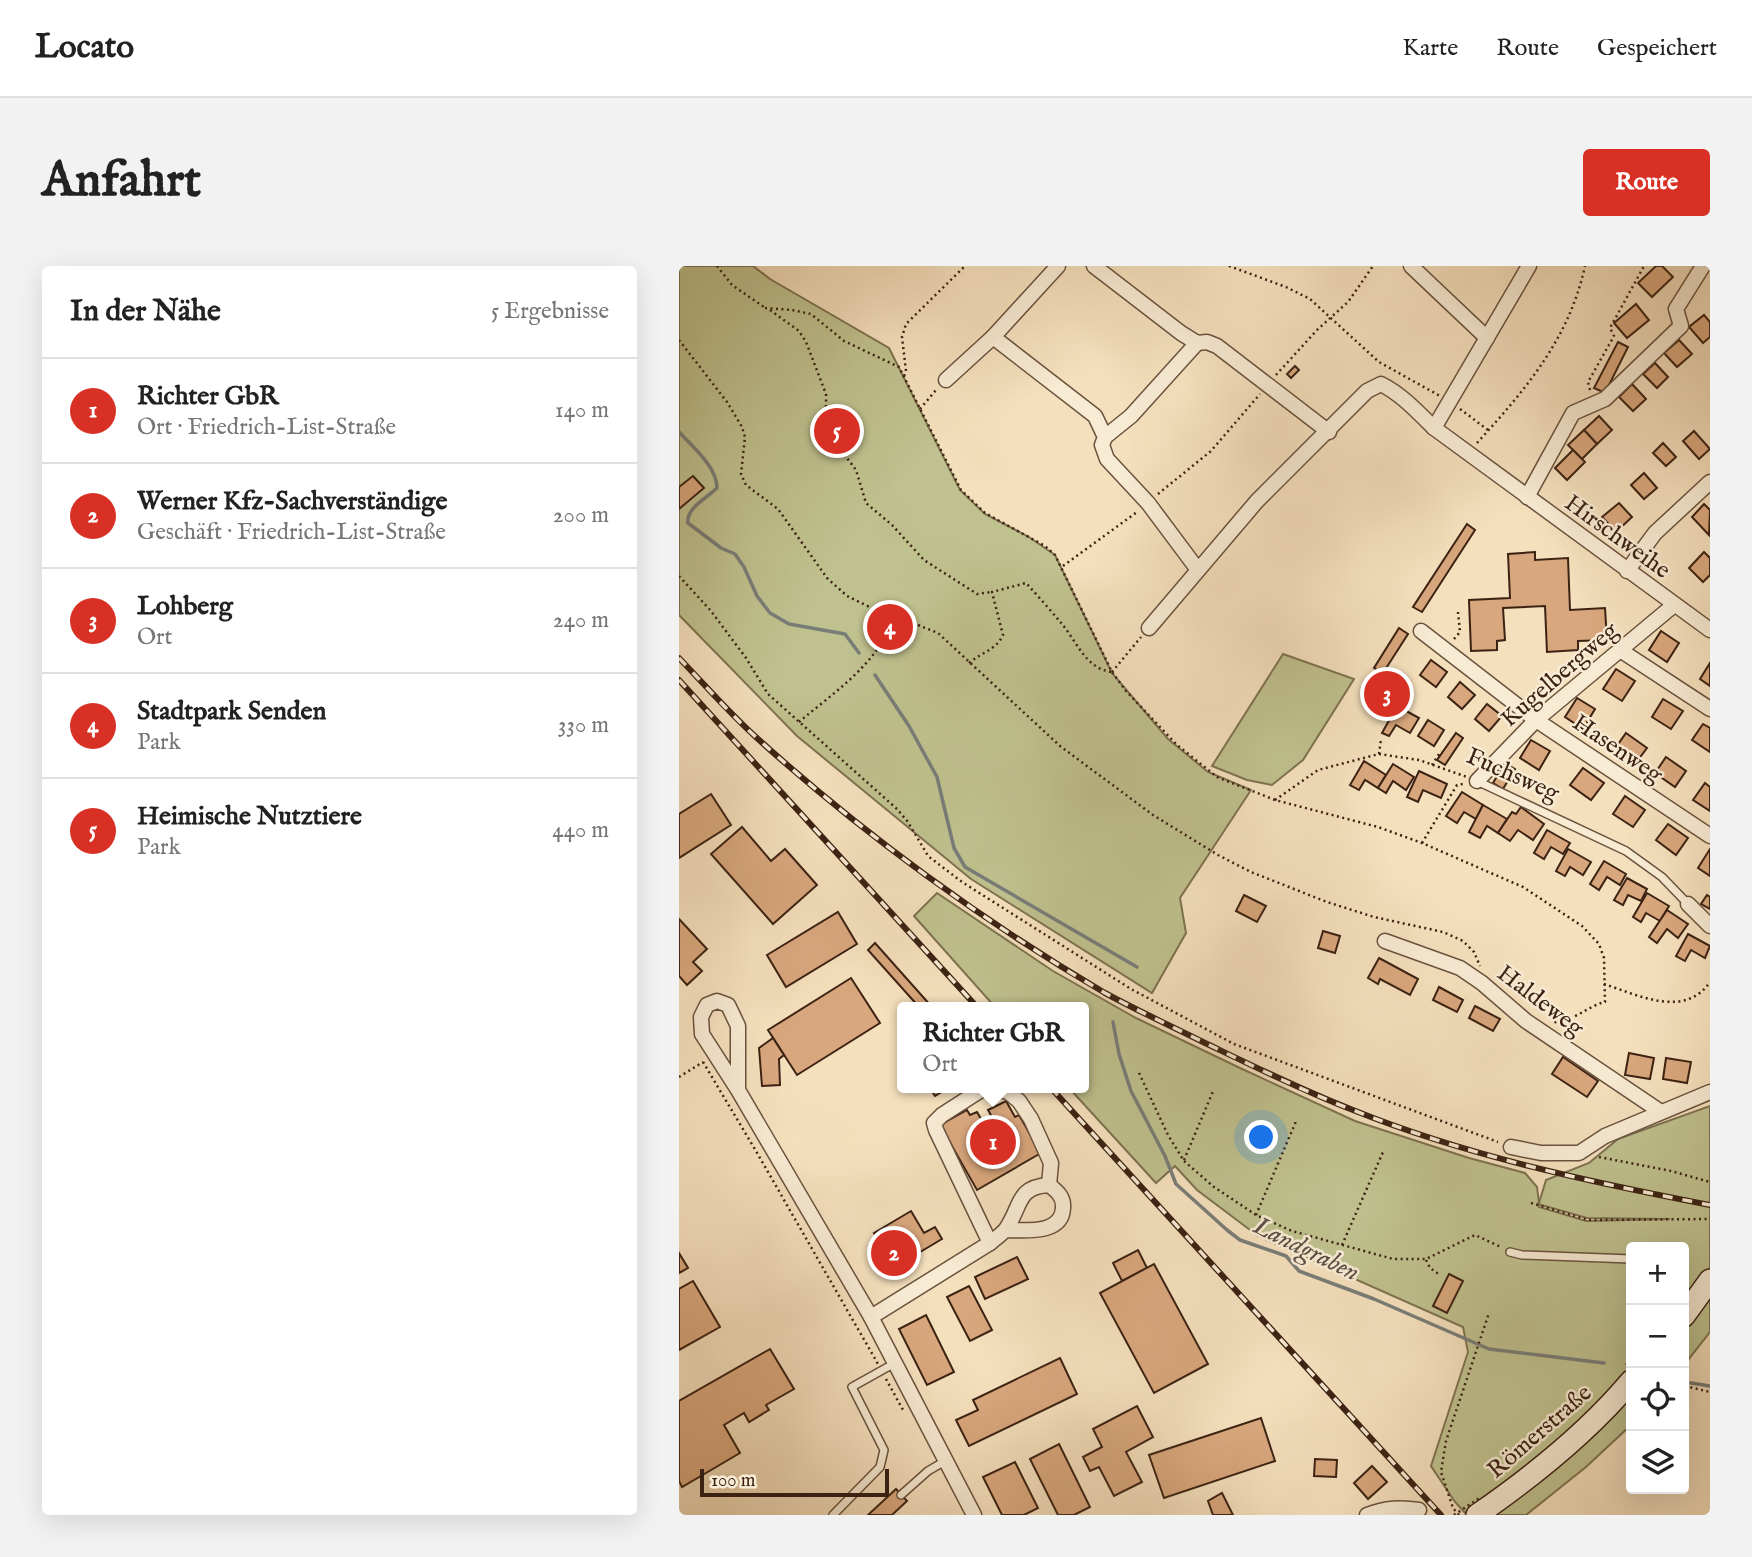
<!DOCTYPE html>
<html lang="de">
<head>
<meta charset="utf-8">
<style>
  :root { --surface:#fff; --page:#f2f2f2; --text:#222; --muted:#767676; --line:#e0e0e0; --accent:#d93025 }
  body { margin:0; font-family:"IM FELL English",serif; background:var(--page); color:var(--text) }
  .controls { position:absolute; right:21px; bottom:21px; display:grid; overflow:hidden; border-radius:7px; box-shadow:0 7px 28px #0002 }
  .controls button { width:63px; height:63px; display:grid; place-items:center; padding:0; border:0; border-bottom:2px solid var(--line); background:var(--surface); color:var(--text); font:35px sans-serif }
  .scale { position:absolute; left:21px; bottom:18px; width:189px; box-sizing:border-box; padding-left:7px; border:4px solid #3c2213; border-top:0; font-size:19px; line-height:24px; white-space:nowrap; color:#3c2213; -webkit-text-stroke:5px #f8ebd4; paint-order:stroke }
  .you { position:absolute; left:583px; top:872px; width:24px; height:24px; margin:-18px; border:5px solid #fff; border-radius:50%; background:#1a73e8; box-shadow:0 0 0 10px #1a73e833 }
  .badge { display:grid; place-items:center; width:46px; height:46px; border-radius:50%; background:var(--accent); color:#fff; font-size:23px; font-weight:700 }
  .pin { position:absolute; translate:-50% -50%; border:4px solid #fff; box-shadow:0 2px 7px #0006 }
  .popup { position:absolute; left:218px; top:736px; width:192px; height:91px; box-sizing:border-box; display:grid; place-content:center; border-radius:7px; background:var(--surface); filter:drop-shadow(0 2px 5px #0005); font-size:23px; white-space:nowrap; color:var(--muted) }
  .popup b { font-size:26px; color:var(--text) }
  .popup::after { content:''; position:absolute; left:50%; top:100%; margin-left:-14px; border:14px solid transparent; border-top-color:var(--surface) }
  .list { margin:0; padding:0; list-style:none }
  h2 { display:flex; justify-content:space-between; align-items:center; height:91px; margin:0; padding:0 28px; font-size:30px }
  h2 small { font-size:23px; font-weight:400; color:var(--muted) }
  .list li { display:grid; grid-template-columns:46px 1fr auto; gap:21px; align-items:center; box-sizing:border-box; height:105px; padding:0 28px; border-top:2px solid var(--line) }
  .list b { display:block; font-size:26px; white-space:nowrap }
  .list p { margin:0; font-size:23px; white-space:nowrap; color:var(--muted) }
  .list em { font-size:23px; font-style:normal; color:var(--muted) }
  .icon { flex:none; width:38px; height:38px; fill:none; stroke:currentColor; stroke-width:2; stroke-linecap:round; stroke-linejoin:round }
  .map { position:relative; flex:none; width:1031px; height:1249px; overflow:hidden; border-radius:7px }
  header { display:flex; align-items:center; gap:42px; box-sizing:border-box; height:98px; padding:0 35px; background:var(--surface); border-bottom:2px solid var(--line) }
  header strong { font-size:33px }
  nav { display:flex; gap:38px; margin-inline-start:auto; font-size:24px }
  .intro { display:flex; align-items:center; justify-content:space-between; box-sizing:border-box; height:168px; padding:0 42px }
  h1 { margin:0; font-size:49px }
  .button { padding:18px 32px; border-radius:7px; background:var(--accent); color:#fff; font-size:24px; font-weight:700 }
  main { display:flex; gap:42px; padding:0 42px }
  aside { flex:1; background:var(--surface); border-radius:7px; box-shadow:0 7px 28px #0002 }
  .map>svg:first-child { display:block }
  .green { fill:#bfc18e; stroke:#7e7250; stroke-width:2; fill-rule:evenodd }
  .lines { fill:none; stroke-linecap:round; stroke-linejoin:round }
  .stream { stroke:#797d78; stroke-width:3.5 }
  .building { fill:#d9a77d; stroke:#3c2213; stroke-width:2 }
  .service-casing { stroke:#6a523e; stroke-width:10 }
  .minor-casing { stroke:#6a523e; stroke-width:17 }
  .secondary-casing { stroke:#3c2213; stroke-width:24 }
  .path { stroke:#3c2213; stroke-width:2.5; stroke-dasharray:2 3.5; stroke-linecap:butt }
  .service { stroke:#f8ebd4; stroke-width:7 }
  .minor { stroke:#f8ebd4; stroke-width:14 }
  .secondary { stroke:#f8ebd4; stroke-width:21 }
  .rail-casing { stroke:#3c2213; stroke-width:6 }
  .rail { stroke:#f8ebd4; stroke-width:3.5; stroke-dasharray:10; stroke-linecap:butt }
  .path-bridge { stroke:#3c2213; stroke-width:2.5; stroke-dasharray:2 3.5; stroke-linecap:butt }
  .labels { text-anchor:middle; stroke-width:5; stroke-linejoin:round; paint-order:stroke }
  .street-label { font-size:24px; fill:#3c2213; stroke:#f8ebd4 }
  .water-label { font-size:26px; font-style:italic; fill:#5b5046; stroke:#f8ebd4 }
</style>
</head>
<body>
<header>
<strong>Locato</strong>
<nav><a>Karte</a><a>Route</a><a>Gespeichert</a></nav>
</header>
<div class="intro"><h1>Anfahrt</h1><a class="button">Route</a></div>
<main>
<aside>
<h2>In der Nähe<small>5 Ergebnisse</small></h2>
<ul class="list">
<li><span class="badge">1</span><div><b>Richter GbR</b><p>Ort · Friedrich-List-Straße</p></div><em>140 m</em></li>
<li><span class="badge">2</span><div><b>Werner Kfz-Sachverständige</b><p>Geschäft · Friedrich-List-Straße</p></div><em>200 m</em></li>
<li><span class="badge">3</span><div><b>Lohberg</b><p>Ort</p></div><em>240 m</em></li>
<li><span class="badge">4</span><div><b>Stadtpark Senden</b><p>Park</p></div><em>330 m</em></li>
<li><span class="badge">5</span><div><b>Heimische Nutztiere</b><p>Park</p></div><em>440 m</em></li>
</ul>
</aside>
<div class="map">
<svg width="1031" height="1249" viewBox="0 0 1031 1249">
  <rect width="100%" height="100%" fill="#f5e0bd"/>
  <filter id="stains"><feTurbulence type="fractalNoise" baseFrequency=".00286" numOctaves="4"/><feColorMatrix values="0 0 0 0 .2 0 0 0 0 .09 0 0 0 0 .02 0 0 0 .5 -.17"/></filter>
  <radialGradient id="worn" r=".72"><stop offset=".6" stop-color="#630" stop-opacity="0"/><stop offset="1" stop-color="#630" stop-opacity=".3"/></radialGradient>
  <g class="green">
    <path d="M0,0H74L91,13L210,82L281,224L306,248L350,271L376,289L433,407L489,473L529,506L572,524L501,632L507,667L473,727L292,613L118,470L0,349Z"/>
    <path d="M604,388L675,413L624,494L593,519L568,514L533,500Z"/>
    <path d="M258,627L374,705L457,752L561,802L676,855L790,892L846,907L858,921L860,937L867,914L910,897L939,873L1031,840V1066L1005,1099V981H952V1159L907,1201L847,1249H788L776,1236L752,1200L789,1086L784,1061L579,970L518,924L496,900L477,917L390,822H405V741H316L235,650ZM859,938L908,952L991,953L907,955L860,941Z"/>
  </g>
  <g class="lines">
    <g class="stream">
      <path d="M0,166C14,181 38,201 38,222C28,232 7,242 9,257L42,282L56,288L65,301L78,330L91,347L110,358L166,368L180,387"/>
      <path d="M196,409L230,460L258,511L275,582L286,601L458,701"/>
      <path d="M434,756L440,788L452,825L486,890L497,918L548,964L561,974L607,990L620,1005L695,1033L810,1083L925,1097"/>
      <path d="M1012,1117L1031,1120"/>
    </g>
  </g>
  <g class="building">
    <path d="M977,0H983L994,11L973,31L959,17Z"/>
    <path d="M957,38L970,54L948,72L935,57Z"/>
    <path d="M1025,49L1031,56V71L1024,77L1010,61Z"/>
    <path d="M1000,74L1013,88L998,101L985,87Z"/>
    <path d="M939,76L949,81L926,127L915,122Z"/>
    <path d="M976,97L989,111L978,122L964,108Z"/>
    <path d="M616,100L620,104L612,112L608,108Z"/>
    <path d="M953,118L967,133L954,145L940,131Z"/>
    <path d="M920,150L933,164L918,178L905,164Z"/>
    <path d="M905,164L918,178L903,193L889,179Z"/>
    <path d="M1015,165L1031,183L1020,193L1004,175Z"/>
    <path d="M984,177L997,191L987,200L974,187Z"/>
    <path d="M894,184L906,196L888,214L876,202Z"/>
    <path d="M965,207L978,222L965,233L952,219Z"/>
    <path d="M14,210L25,222L0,243V221Z"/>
    <path d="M940,237L953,251L937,266L923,251Z"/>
    <path d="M1025,238L1031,244L1030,269L1013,251Z"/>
    <path d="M788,258L796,264L743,346L734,341Z"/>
    <path d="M856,286V294L889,292L891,344L926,342L928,374L899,375V384L868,386L866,340L824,342L826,374L818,375V384L792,385L790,334L831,332L829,288Z"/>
    <path d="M1025,286L1031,292V309L1024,316L1010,302Z"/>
    <path d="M720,362L729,368L704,407L695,402Z"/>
    <path d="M982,365L1000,377L988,396L970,384Z"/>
    <path d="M752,394L768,406L757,421L741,409Z"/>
    <path d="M1031,397V420L1021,413Z"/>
    <path d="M937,403L956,415L943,435L924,423Z"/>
    <path d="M781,416L796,429L783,443L769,431Z"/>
    <path d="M898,432L916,443L904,463L886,451Z"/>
    <path d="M984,433L1004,445L992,463L973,451Z"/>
    <path d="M808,438L823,450L810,465L796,453Z"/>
    <path d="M718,440L740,452L731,467L717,459L710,470L703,467Z"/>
    <path d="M749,454L765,464L755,480L739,470Z"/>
    <path d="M1024,458L1031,462V486L1013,474Z"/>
    <path d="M777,467L784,472L766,499L758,494Z"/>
    <path d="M947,467L968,482L956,498L935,484Z"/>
    <path d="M852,474L871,485L860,504L841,492Z"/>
    <path d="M987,491L1007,505L996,521L976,507Z"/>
    <path d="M685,495L707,509L699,522L686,514L680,524L671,519Z"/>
    <path d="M826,497L836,503L824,523L814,517Z"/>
    <path d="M714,498L735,511L727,524L714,515L707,527L699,522Z"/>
    <path d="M904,502L925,517L912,534L891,519Z"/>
    <path d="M740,505L768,518L762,532L744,524L739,536L728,531Z"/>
    <path d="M1026,517L1031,521V545L1014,534Z"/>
    <path d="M783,526L804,539L797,553L785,546L778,557L767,550Z"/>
    <path d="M32,528L52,559L0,592V548Z"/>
    <path d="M946,530L966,544L954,561L934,548Z"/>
    <path d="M804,539L828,553L819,567L808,560L801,572L790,566Z"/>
    <path d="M842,541L865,558L854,574L839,564L831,575L819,567L833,546L837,548Z"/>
    <path d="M989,558L1009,572L997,589L977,574Z"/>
    <path d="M63,561L92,595L106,583L138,619L94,658L32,588Z"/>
    <path d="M868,564L891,577L884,588L872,581L865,593L855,587Z"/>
    <path d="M889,583L912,596L904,609L891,601L886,610L877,605Z"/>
    <path d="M1031,583V610L1019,602Z"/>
    <path d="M925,595L947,608L941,619L928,611L920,624L911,618Z"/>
    <path d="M948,612L968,623L962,635L949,629L944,639L935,634Z"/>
    <path d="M968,627L990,640L981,655L967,647L962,656L954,651Z"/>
    <path d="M565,629L587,640L578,656L557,645Z"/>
    <path d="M1028,629L1031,631V643L1022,638Z"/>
    <path d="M988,644L1009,658L999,672L988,663L978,677L970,671Z"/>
    <path d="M159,646L178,678L107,721L88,689Z"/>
    <path d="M0,653L28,683L14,696L23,705L8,719L0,710Z"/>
    <path d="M644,665L661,670L656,687L639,682Z"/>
    <path d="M1009,668L1031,680L1026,692L1012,684L1006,695L997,690Z"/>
    <path d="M196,677L253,741H240L189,684Z"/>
    <path d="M700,692L739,713L731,729L701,713L699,718L689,712Z"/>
    <path d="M172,712L201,757L118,809L89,764Z"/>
    <path d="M760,721L784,734L778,746L754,734Z"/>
    <path d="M796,740L821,753L814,765L790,752Z"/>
    <path d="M94,772L105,789L100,793L101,819L83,820L80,782Z"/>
    <path d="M950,787L975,792L971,813L946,809Z"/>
    <path d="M884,791L919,815L908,831L873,808Z"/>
    <path d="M987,792L1012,796L1008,817L984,813Z"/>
    <path d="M251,822H269L256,830Z"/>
    <path d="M327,835L336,851L340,849L362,887L298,924L261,859L288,844L291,849L298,846L309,865L318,860L309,844Z"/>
    <path d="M232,945L245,967L256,961L263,973L216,1001L195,967Z"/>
    <path d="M459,984L468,1002L443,1015L434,997Z"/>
    <path d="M0,987L9,1002L0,1007Z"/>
    <path d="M338,991L349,1013L306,1033L296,1011Z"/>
    <path d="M475,998L529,1098L475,1127L421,1027Z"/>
    <path d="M770,1008L784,1015L768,1047L754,1040Z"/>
    <path d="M14,1015L41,1061L0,1084V1023Z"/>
    <path d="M290,1020L313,1064L291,1075L268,1031Z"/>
    <path d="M247,1049L275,1106L248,1119L220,1063Z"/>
    <path d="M91,1083L115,1123L87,1139L90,1144L70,1156L65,1147L45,1159L61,1187L3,1221L0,1215V1135Z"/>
    <path d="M381,1092L398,1128L290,1180L277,1154L299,1144L294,1134Z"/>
    <path d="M458,1140L474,1171L447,1186L463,1216L435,1230L420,1201L411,1205L404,1191L423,1181L414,1163Z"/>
    <path d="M582,1152L596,1195L485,1232L470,1189Z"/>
    <path d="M380,1178L411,1241L395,1249H379L351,1193Z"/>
    <path d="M636,1193L658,1194L657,1211L635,1210Z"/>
    <path d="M336,1196L359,1242L345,1249H323L304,1211Z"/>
    <path d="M693,1200L708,1216L689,1233L675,1217Z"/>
    <path d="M217,1223L228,1235L213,1249H189Z"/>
    <path d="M543,1227L554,1249H534L529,1235Z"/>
  </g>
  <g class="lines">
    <defs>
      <g id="service">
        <path d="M798,515L947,585L983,611L1009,638"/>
        <path d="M831,986L843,989L952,993"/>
        <path d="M222,1229L249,1205L266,1195"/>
        <path d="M154,1249L201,1201L205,1184L173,1121L216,1097"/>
      </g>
      <g id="minor">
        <path d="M379,0L314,71L416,150L426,171L423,179L428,193L469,237L519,304"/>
        <path d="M415,0L502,67L518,77L528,76L538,80L650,166"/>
        <path d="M732,0L808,72"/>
        <path d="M850,0L755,162L1031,364"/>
        <path d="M267,114L314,71"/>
        <path d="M426,171L452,150L518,77"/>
        <path d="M848,231L894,147L926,133L1002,60L997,43L1024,0"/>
        <path d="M948,305L976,267L1031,216"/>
        <path d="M470,362L578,235L688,125L702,118C722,128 739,146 755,162"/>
        <path d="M742,365L857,454L1031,570"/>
        <path d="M941,384L1031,443"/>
        <path d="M798,515L857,454L995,339"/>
        <path d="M1009,638L1031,660"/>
        <path d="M706,675L781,702L803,717L847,755L982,846"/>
        <path d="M305,822L263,849L255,857L257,864L311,977"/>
        <path d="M310,822L329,826L340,835L352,853L372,897L370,919"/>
        <path d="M59,824V760L49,739L38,735L28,739L22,751L23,768L59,824L192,1051L295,1249"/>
        <path d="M832,881L862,887H900L926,870L1031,826"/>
        <path d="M192,1051L311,977C316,973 323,968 327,963C343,940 337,921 370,919C378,925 385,931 384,942C383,969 346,964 327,964"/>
        <path d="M688,1249C707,1242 721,1241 740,1244"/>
      </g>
      <g id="secondary">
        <path d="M1005,1050L1031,1014"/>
        <path d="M798,1249C853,1211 909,1166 952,1115"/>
      </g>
    </defs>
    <use href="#service" class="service-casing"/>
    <use href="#minor" class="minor-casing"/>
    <use href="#secondary" class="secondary-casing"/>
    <g class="path">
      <path d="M38,0L53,19L85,41"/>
      <path d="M550,0L607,21L631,33L700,96L761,130"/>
      <path d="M86,42L113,44L132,48L165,75L220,101L282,224L306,247L366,280L376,289L433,406L447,425L497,478L538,511L596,534L699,561L743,577L844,621L903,660L920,678L925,692L926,736C914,739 905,746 894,751C886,754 880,752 873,759"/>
      <path d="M91,44L120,65L127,76L147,128V143L155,180L168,192L177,204L187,237L213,259L245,294L298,328L313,326"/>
      <path d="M0,74L48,136L63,161L66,171L62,208L67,219L99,243L148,312L168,330L213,352L229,355L259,367L381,480L474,549L539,589L572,606L648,636L695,651L764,666L784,675L795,686L801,700"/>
      <path d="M597,109L638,64L669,36L694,0"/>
      <path d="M225,110L227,105L223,71L227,58L286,0"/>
      <path d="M911,124L909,116L935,70L931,62L965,0"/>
      <path d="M241,143L257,124"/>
      <path d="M781,143L809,164"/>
      <path d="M798,177C847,123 890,73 906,0"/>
      <path d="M479,228L532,185L581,128"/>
      <path d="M384,300L458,246"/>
      <path d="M0,310L32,345L67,392L89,428L218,543L229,556L249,590L283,616L452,723L555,778L819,876"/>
      <path d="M775,373L781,366L779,346"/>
      <path d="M290,397C303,386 317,384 324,369L313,326L347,317C359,330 372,345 383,358C398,376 407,403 433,406"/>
      <path d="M433,406L462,371"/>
      <path d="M120,456C154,427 199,398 213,354"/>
      <path d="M700,488L702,473"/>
      <path d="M753,499L762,485"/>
      <path d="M596,534L639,504L700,488L740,494L788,511"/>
      <path d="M743,577L778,519L784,518"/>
      <path d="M925,718C959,729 1005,753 1031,716"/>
      <path d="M24,796L77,885L199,1098"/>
      <path d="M460,807L489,869L505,895L535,921L577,949L613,965L714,993H747L796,969L822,981"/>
      <path d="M0,811L24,796"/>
      <path d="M920,891L992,905L1031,916"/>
      <path d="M505,894L535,823"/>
      <path d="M852,937L909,954L1031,953"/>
      <path d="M577,949L618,853"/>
      <path d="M663,979L704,886"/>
      <path d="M747,994L751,1002L761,1009"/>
      <path d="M947,1099L952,1093"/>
      <path d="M207,1113L224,1144"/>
      <path d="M1006,1120L1031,1126"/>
      <path d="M780,1249L774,1242L762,1206L767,1175L810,1047"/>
    </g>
    <use href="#service" class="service"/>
    <use href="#minor" class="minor"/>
    <use href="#secondary" class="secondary"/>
    <defs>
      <g id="rail">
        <path d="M0,392C26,419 51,448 79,473C183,567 305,656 426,727C457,744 490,759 522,775C572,799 622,824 674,844C788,890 911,916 1031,939"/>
        <path d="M0,414L298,741"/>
        <path d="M372,822L762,1249"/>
      </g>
    </defs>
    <use href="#rail" class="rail-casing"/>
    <use href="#rail" class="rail"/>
    <path class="path-bridge" d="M775,1249L802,1231"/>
  </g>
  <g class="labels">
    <g class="street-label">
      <text transform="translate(939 270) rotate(36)" y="8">Hirschweihe</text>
      <text transform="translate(880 408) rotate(-41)" y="8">Kugelbergweg</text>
      <text transform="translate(939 482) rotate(34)" y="8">Hasenweg</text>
      <text transform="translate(834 508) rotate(24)" y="8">Fuchsweg</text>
      <text transform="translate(862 734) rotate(37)" y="8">Haldeweg</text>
      <text transform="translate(860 1165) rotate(-41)" y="8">Römerstraße</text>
    </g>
    <g class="water-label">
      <text transform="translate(628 982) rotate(26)" y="9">Landgraben</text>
    </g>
  </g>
  <rect width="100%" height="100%" filter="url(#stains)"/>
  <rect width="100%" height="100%" fill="url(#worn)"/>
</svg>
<div class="controls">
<button>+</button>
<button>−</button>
<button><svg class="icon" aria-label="locate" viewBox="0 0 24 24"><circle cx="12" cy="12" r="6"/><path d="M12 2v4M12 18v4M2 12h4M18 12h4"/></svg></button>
<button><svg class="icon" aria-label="layers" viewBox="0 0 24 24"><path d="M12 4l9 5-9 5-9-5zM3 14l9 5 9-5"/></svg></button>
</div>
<div class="scale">100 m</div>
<div class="you"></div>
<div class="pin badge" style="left:314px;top:876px">1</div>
<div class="popup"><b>Richter GbR</b>Ort</div>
<div class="pin badge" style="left:215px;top:987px">2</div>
<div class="pin badge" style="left:708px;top:428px">3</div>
<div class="pin badge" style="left:211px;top:361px">4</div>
<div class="pin badge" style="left:158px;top:165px">5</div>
</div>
</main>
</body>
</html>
